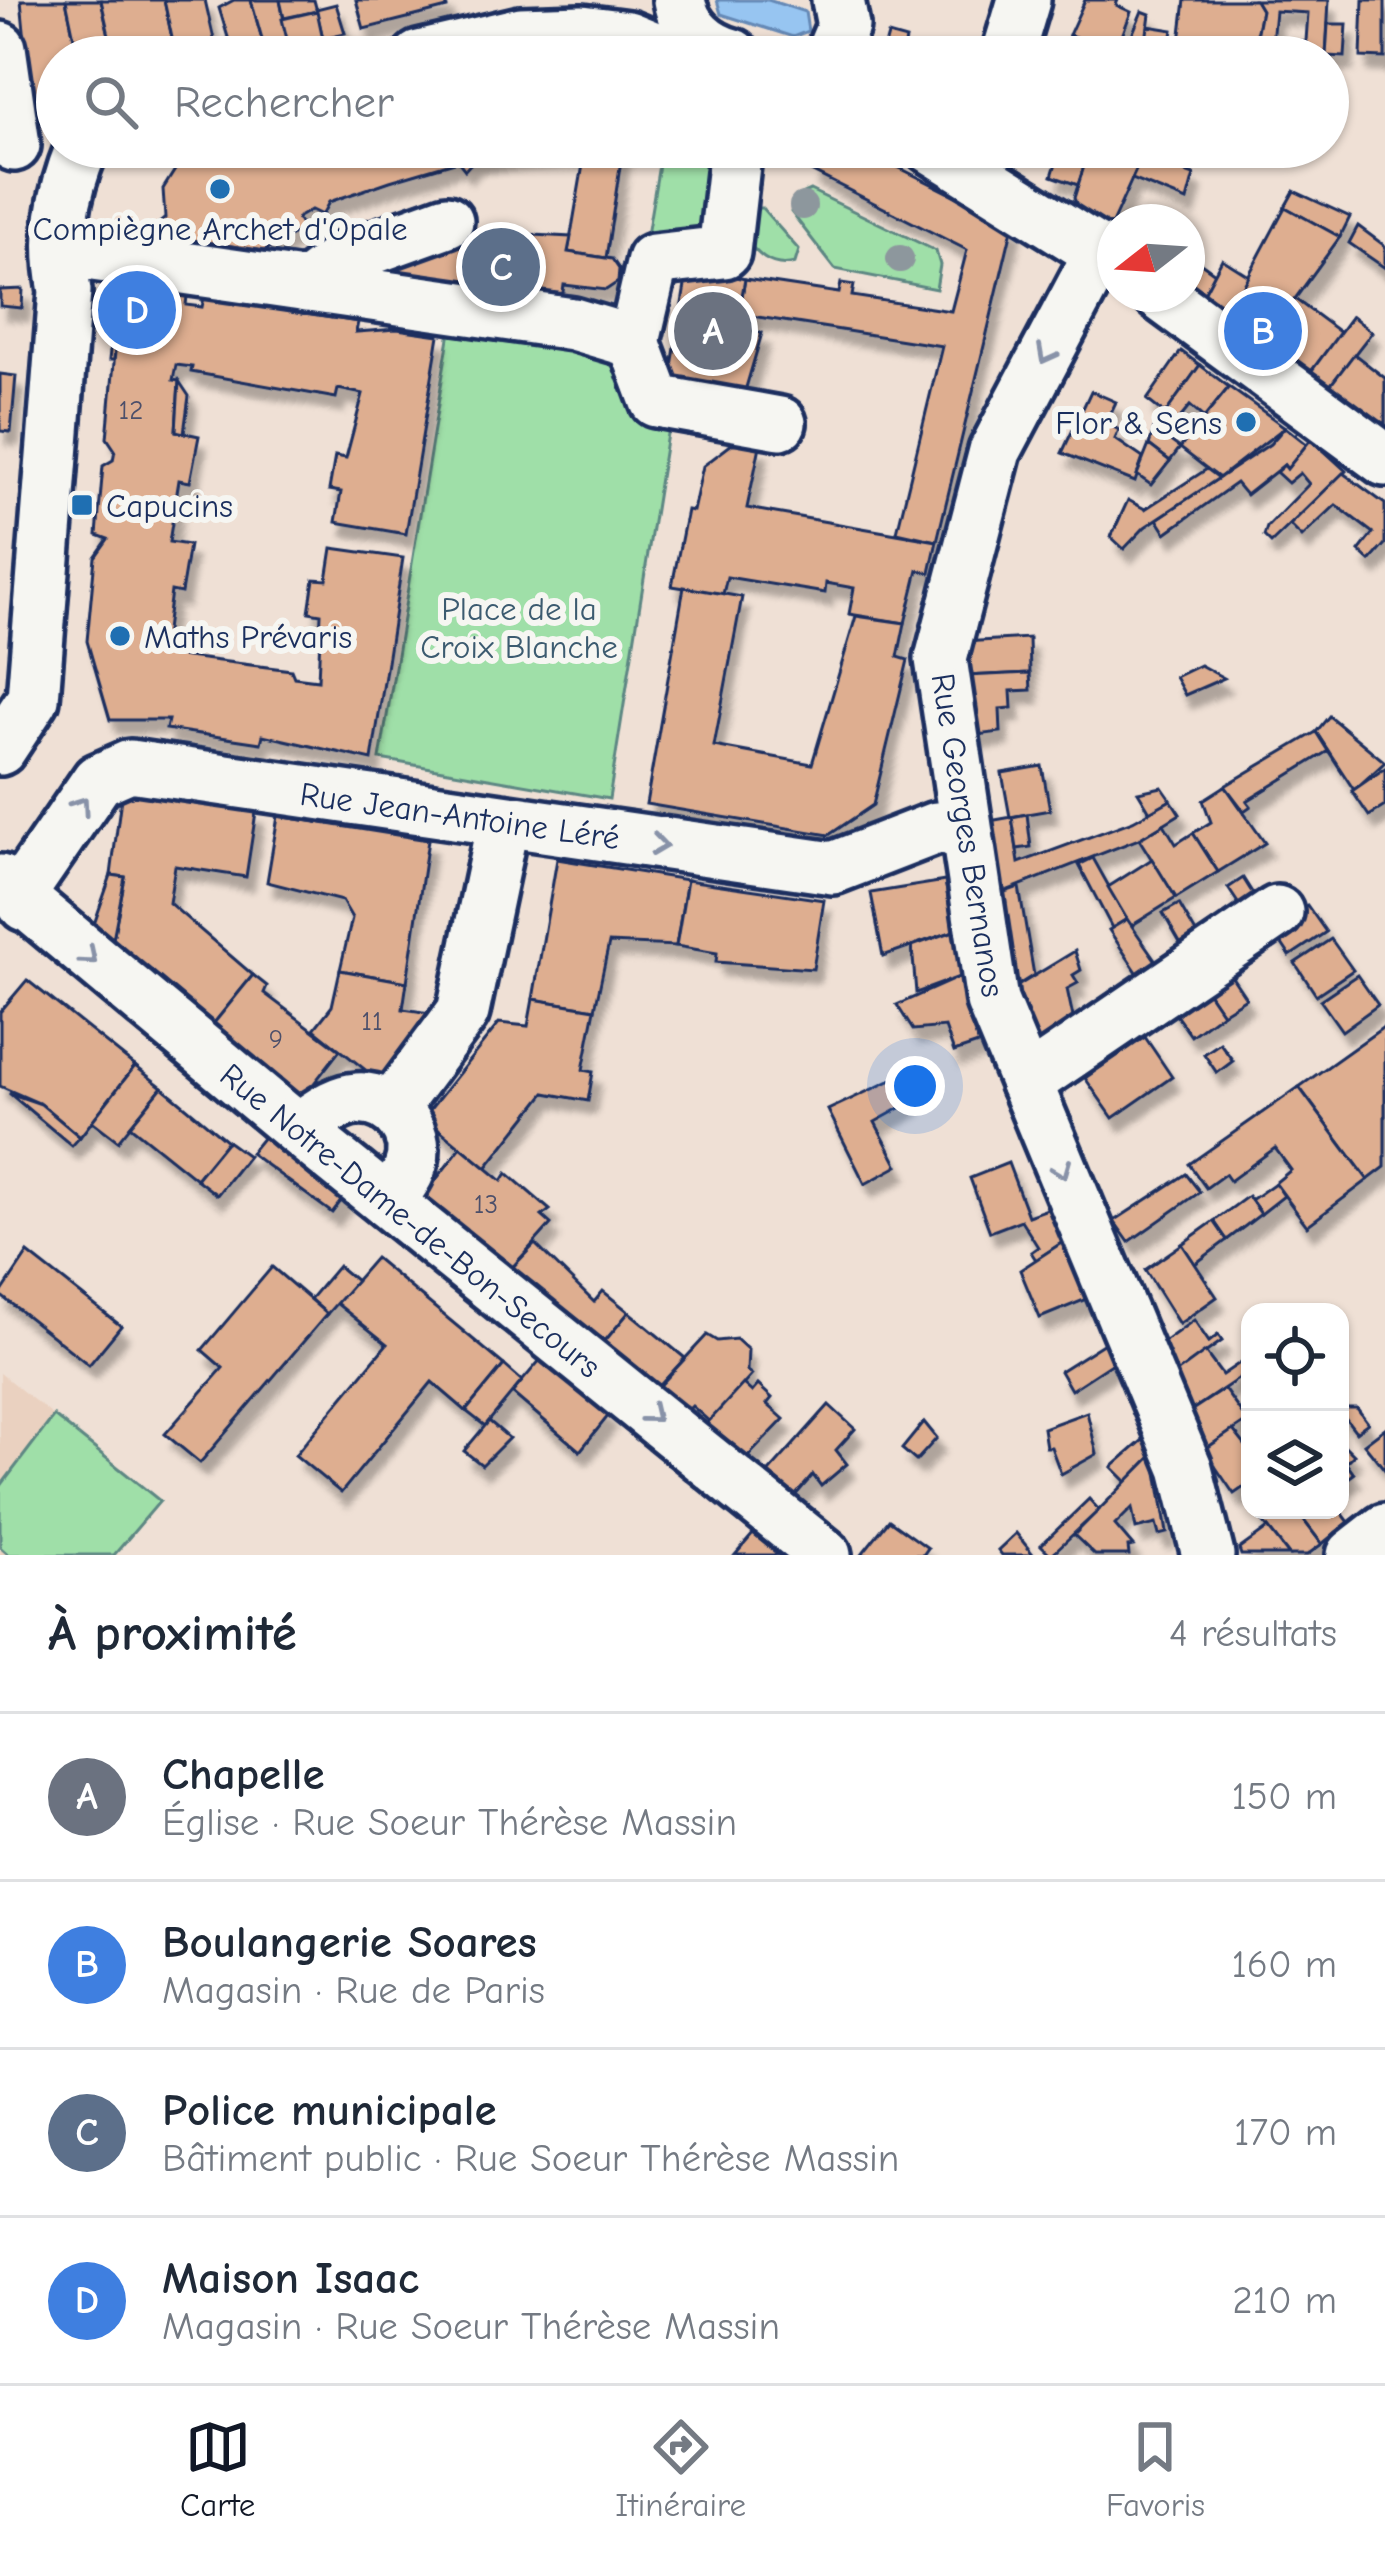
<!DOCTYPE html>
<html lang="fr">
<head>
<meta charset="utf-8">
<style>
  :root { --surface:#fff; --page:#f6f6f7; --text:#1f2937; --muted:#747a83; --line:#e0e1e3; --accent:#111827 }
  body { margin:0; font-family:"Comic Neue",sans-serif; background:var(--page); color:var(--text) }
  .controls { position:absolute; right:36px; bottom:36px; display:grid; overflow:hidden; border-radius:24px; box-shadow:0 3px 9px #0004 }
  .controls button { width:108px; height:108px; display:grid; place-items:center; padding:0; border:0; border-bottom:3px solid var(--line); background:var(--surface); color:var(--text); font:60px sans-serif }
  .compass { position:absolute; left:1097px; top:204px; width:108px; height:108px; border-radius:50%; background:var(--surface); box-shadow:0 3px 9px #0004; rotate:253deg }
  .you { position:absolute; left:915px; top:1086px; width:42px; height:42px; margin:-30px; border:9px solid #fff; border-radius:50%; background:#1a73e8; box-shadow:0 0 0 18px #1a73e833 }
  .badge { display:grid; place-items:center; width:78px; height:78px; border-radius:50%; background:var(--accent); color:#fff; font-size:39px; font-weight:700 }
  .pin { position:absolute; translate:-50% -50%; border:6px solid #fff; box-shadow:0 3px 12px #0006 }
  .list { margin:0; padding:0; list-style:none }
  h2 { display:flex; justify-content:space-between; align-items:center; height:156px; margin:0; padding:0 48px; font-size:51px }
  h2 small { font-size:39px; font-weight:400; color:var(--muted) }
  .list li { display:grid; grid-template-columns:78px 1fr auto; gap:36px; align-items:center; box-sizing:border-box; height:168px; padding:0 48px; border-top:3px solid var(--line) }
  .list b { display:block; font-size:45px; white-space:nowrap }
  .list p { margin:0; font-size:39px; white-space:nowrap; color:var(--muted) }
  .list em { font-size:39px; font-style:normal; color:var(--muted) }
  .icon { flex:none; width:66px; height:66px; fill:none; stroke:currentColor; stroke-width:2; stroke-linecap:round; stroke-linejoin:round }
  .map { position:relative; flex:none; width:1385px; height:1555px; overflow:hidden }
  .search { position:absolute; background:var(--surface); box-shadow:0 3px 9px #0004; left:36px; right:36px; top:36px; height:132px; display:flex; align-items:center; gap:30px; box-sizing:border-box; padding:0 42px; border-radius:66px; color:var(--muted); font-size:45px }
  .sheet { height:828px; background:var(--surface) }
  nav { display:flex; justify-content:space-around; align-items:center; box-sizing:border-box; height:168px; border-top:3px solid var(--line); background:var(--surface); font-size:33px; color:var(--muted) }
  nav a { display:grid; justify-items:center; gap:6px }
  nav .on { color:var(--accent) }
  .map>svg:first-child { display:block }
  .built { fill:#ead1c0 }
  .green { fill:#9fdfa8; stroke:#5d8783; stroke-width:3 }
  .water { fill:#97c5f1; stroke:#6589b6; stroke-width:3 }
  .building { fill:#deae90; stroke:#1b2f5e; stroke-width:3; filter:url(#shadow) }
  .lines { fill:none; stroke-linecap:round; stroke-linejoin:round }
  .minor-casing { stroke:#1b2f5e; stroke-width:60 }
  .minor { stroke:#f6f6f2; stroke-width:51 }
  .tree { fill:#8d979d }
  .oneway { stroke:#8892a8 }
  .poi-dot { fill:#1f6fb2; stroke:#f6f6f2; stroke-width:4.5 }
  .labels { text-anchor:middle; stroke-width:12; stroke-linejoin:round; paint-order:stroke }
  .number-label { font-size:27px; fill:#4c4f6a }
  .poi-label { font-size:33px; fill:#1b2f5e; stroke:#f6f6f2; text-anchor:start }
  .park-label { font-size:33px; fill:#3c5b70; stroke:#f6f6f2 }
  .street-label { font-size:33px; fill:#1b2f5e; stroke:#f6f6f2 }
</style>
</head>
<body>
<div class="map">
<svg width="1385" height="1555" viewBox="0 0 1385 1555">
  <defs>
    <filter id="shadow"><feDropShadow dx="7" dy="13" stdDeviation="3" flood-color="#0004"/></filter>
  </defs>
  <rect width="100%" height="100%" fill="#efe0d5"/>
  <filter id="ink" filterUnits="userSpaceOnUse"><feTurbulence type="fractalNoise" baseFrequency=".00833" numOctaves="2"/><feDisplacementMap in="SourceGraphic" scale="24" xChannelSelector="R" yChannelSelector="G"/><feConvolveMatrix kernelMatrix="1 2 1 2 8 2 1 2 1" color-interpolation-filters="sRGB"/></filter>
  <g filter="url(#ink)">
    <path class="built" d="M0,1373L160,1501L114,1555H0Z"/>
    <g class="green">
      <path d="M662,147H713L707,233L645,247Z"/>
      <path d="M810,190L936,251L940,265L936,289L835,269L791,212L796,196Z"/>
      <path d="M747,208H762L799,250L795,263C766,271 752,247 735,227Z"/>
      <path d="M451,325L597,349L616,370L638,416L669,421L609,799L380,759Z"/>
      <path d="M54,1416L160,1501L114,1555H9L0,1547V1487Z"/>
    </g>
    <path class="water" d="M717,0H768L805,12L808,31L793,37L721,14Z"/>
    <g class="building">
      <path d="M21,0H66L78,57H57V105L32,111Z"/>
      <path d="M66,0H101L114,57H78Z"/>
      <path d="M101,0H164L176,57H114Z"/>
      <path d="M164,0H205L218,57H176Z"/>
      <path d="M234,0H251L266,53L234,57L219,8Z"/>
      <path d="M251,0H280L289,47L266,53Z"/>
      <path d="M280,0H314L317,11L284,18Z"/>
      <path d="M356,0H446L447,8L364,29Z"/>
      <path d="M1085,0H1118L1116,5L1131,12L1117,49L1125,52L1142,11L1150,14L1144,57H1108L1111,49L1069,35Z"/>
      <path d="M1185,0H1255L1261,10L1252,57H1229L1232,40L1180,42Z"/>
      <path d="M1255,0H1329L1326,56L1305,55L1308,13L1275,11L1271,53L1253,52L1261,10Z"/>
      <path d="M1363,0H1385V58L1361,57Z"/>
      <path d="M336,4L345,33L323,38L316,9Z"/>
      <path d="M317,11L323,39L289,47L282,19Z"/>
      <path d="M1328,24H1347L1345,57L1326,56Z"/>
      <path d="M1148,26L1173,30L1168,57H1144Z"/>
      <path d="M888,35L906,40L902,57H882Z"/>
      <path d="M1069,35L1111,49L1108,57H1063Z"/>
      <path d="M1272,40L1306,42L1305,55L1271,53Z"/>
      <path d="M283,147H586L585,152L475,159L465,170L458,161L390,181L329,202L322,215L311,210L297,218L303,229L264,251L148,233L165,218L163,189L180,162L211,151L250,159Z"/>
      <path d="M586,147H623L606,258L568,252Z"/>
      <path d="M823,147H858L1013,225L937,541L897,532L942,346L739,314L745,279L839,293L841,283L854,285L852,296L951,311L967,250L811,171Z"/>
      <path d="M1061,147L1090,149L1078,185L1052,176Z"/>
      <path d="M1090,147L1142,157L1108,232L1079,210L1074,198Z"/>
      <path d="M1142,157L1194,175L1187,201L1132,179Z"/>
      <path d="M1294,191L1350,217L1340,237L1285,207Z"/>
      <path d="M1285,207L1340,237L1284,314L1293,321L1271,351L1226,318Z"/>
      <path d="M1358,226L1385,246V268L1349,243Z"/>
      <path d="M533,235L571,237L568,252L612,259L619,269L618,282L606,290L564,285L562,299L379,269L422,250L463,241Z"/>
      <path d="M1187,253L1215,273L1201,299L1187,289Z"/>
      <path d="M1222,259L1249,276L1226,318L1201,299Z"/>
      <path d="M693,268L745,279L736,329L762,333L745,391L670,379L686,279Z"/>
      <path d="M109,286L121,287L114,360H109L115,307L108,306Z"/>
      <path d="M121,287L187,296L186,305L202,307L204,298L358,322L356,332L397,329L439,335L406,534L336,522L341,492L329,490L335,456L346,458L363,394L338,389L336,398L191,372L192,367L176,365L173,380L179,381L176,431L199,436L190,482L179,480L169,542L189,545L181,593L171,591L163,654L291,670L294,677L318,680L321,614L309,612L314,579L327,580L332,548L403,558L372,760L263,735L261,743L166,729L168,720H110L87,641L95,557L108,539L97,535L103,466L113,460L115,450L107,438Z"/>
      <path d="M23,289L22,308L0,306V290Z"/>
      <path d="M1295,299L1341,333L1307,377L1271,351L1293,321L1284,314Z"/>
      <path d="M1352,316L1372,332L1326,391L1307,377Z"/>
      <path d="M1181,351L1200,365L1165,414L1147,400Z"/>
      <path d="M1354,354L1385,378V424L1326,391Z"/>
      <path d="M1200,365L1229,387L1204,418L1190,406L1177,422L1165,414Z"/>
      <path d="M0,374L16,376L11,432L0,431Z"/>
      <path d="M179,381L189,396L184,433L176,431Z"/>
      <path d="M1229,387L1285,427L1219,478L1180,448Z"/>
      <path d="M1091,391L1116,402L1106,423L1119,430L1115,439L1143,458L1135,482L1062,453Z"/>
      <path d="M1285,427L1308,445L1287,469L1284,465L1246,495L1236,483L1166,533L1157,519L1270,444Z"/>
      <path d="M1154,429L1180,448L1170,461L1149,445Z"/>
      <path d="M1311,439L1346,471L1271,543L1264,536L1267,527L1309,484L1300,473L1288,483L1276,472L1284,465L1287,469Z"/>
      <path d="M742,443L760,446L747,508L937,541L930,573L918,570L905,623L849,614L854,588L826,583L825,593L727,577L723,594L672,586L687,510L693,511L703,466L732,444Z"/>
      <path d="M1149,445L1170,461L1151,485L1137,475Z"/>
      <path d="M1207,469L1219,478L1145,527L1124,549L1111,537L1128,500L1145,509Z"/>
      <path d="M1343,473L1385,504V544L1370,561L1359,551L1373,533L1336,505L1302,537L1290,525Z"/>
      <path d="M684,587L742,597L714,746L812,764L856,616L905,623L898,657L908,660L873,805L829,835L646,804Z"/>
      <path d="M1029,638L1030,673L966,676L963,642Z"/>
      <path d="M1200,665L1224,678L1185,695L1175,677Z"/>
      <path d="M1030,673L1031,690L1011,691L1012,708L1000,709L1001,732L969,736L966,676Z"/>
      <path d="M1329,716L1385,762L1354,790L1316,732Z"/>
      <path d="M1316,732L1328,751L1247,801L1251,806L1244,811L1225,786Z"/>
      <path d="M1042,766L1050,810L1010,817L1002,773Z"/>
      <path d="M1385,768V806L1369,816L1352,791Z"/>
      <path d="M1225,786L1265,843L1218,872L1193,833L1211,822L1203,800Z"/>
      <path d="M1162,787L1171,800L1150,812L1138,792Z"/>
      <path d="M122,790L256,812L246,877L175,866L169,903L253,975L210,1028L111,949L125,877L111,875Z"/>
      <path d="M1171,800L1180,814L1139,839L996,895L984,822L1012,817L1019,863L1133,821Z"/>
      <path d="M1027,814L1031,847L1017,849L1012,817Z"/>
      <path d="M278,816L428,840L407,982L340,970L352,918L342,901L267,882Z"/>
      <path d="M1164,824L1176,844L1193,833L1218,872L1176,898L1139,839Z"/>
      <path d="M1093,858L1127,919L1112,928L1079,865Z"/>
      <path d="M557,859L687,880L676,946L609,943L595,1009L533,999Z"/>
      <path d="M1152,859L1176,898L1131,926L1108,887Z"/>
      <path d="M111,875L125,877L111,949L91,933Z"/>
      <path d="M1243,878L1260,905L1246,915L1228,888Z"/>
      <path d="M687,880L824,900L813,969L716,962L717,953L676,946Z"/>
      <path d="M945,881L954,931L883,956L871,893Z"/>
      <path d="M1019,887L1034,975L1012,989L996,895Z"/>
      <path d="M1179,904L1203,945L1187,955L1163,913Z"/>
      <path d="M1307,905L1326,932L1290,956L1272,929Z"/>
      <path d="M1127,919L1163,971L1145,984L1109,930Z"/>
      <path d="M954,931L962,976L916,993L912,946Z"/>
      <path d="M1331,939L1353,970L1316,995L1295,963Z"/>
      <path d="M1075,951L1081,970L1073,975L1078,983L1067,989L1076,1031L1042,1054L1016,987Z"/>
      <path d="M1222,962L1246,998L1222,1013L1199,979Z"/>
      <path d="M340,970L407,982L403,1009L431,1013L378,1080L314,1029L332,1006Z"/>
      <path d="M253,975L267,986L264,993L340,1050L301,1100L210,1028Z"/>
      <path d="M1357,975L1378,1005L1342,1031L1320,1000Z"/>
      <path d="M962,976L987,1041L954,1052L945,1027L913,1030L897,1005Z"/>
      <path d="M27,980L135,1066L80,1137L41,1104L0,1086V1012Z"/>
      <path d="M1203,985L1222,1013L1191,1036L1166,1001Z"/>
      <path d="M533,999L595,1009L583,1070L593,1072L588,1101L545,1093L486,1168L424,1117L499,1023L528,1026Z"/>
      <path d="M1385,1026V1167L1368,1180L1299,1087Z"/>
      <path d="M1145,1037L1172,1077L1113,1118L1085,1078Z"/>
      <path d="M1220,1043L1233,1061L1217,1073L1204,1054Z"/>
      <path d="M135,1066L162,1087L118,1141L92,1121Z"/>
      <path d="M900,1076L913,1101L875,1122L898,1166L865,1184L828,1110Z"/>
      <path d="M162,1087L227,1141L196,1179L130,1126Z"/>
      <path d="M1299,1087L1368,1180L1307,1226L1275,1183L1291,1170L1275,1148L1230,1181L1225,1174L1206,1188L1189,1164Z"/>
      <path d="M9,1093L41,1104L80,1137L72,1146Z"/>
      <path d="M267,1132L348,1192L332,1213L250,1153Z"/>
      <path d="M227,1141L248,1156L217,1195L196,1179Z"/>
      <path d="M461,1147L502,1181L507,1173L550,1210L542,1216L551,1224L509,1271L422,1198Z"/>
      <path d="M1008,1163L1028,1216L1053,1207L1066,1240L1036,1260L1031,1252L1038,1247L1021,1220L990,1232L970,1178Z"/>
      <path d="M1186,1174L1200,1192L1129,1242L1114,1221Z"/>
      <path d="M1275,1183L1284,1196L1261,1214L1251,1200Z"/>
      <path d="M1248,1196L1261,1214L1227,1240L1214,1221Z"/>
      <path d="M1214,1221L1227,1240L1195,1264L1182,1244Z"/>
      <path d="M1066,1240L1089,1298L1040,1318L1020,1270Z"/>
      <path d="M535,1244L594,1302L603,1291L629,1312L600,1347L509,1271Z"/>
      <path d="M1182,1244L1217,1297L1179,1324L1145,1270Z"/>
      <path d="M28,1253L121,1326L89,1365L0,1295Z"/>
      <path d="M375,1258L504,1365L466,1411L432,1382L341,1493L295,1455L387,1344L336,1303Z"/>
      <path d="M338,1266L356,1281L327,1314L310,1299Z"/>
      <path d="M272,1267L327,1314L200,1463L165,1434L223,1368L202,1350Z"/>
      <path d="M629,1312L685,1358L654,1392L600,1347Z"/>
      <path d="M1194,1320L1209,1342L1218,1335L1222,1341L1171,1377L1158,1346Z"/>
      <path d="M707,1335L717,1341L736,1339L748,1350L747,1371L752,1375L710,1422L692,1406L688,1410L673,1398L668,1404L654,1392Z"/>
      <path d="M1106,1342L1114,1362L1071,1390L1060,1371Z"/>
      <path d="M1205,1352L1222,1375L1250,1356V1371L1186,1414L1171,1377Z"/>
      <path d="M541,1359L609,1415L580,1451L512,1393Z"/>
      <path d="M504,1365L522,1381L485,1426L466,1411Z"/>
      <path d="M743,1384L752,1392L758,1385L772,1398L767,1404L784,1419L741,1464L700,1431Z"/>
      <path d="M1224,1389L1247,1421L1201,1452L1186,1414Z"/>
      <path d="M1340,1398L1347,1408H1357L1368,1423L1356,1432L1340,1411Z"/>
      <path d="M829,1405L855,1429L836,1450L847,1464L821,1486L813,1475L788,1504L761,1481Z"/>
      <path d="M1087,1412L1097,1454L1061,1474L1051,1447H1046L1043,1428Z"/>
      <path d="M489,1421L509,1438L482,1465L464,1451Z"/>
      <path d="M924,1422L937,1438L916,1461L902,1449Z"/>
      <path d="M1385,1428V1470L1364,1444Z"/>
      <path d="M1233,1430L1250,1451V1483L1234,1494L1204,1450Z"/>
      <path d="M1144,1439L1151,1457L1127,1482L1112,1467Z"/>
      <path d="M1340,1441L1354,1455L1346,1463L1354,1474L1340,1484Z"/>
      <path d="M1154,1454L1167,1533L1159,1535L1156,1524L1136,1529L1132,1508L1115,1525L1133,1546L1128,1547L1129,1555H1095L1074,1535Z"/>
      <path d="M1089,1499L1099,1510L1051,1555L1041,1545Z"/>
      <path d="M1263,1510L1283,1515L1296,1510L1322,1544L1307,1555H1289L1257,1514Z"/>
      <path d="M1296,1510H1340L1349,1522L1322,1544Z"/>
      <path d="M889,1520L928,1548L923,1555H861Z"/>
      <path d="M1268,1528L1289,1555H1241L1239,1549Z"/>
      <path d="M1016,1533L1032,1553L1034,1555H1002L998,1550Z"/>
      <path d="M753,1534L779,1555H735Z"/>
    </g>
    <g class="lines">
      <defs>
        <g id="minor">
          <path d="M679,0C684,29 706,48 733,55"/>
          <path d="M0,48L14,145"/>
          <path d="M419,57L521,33L582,31L628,37L655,48L712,50"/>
          <path d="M830,57L843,26L838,0"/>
          <path d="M1007,57L1024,0"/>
          <path d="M931,147L1115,262"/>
          <path d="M1101,251L995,451L941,659L992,1001L1186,1468L1208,1555"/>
          <path d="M79,253L573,324L634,342L656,401L780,423"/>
          <path d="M306,286L342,259L447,221"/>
          <path d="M1159,294L1385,460"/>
          <path d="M634,342L653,260L724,252L736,147"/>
          <path d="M0,749L33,699L65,291C55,238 62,196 82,147"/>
          <path d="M0,881L297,1129L825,1555"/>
          <path d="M25,905L28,882L98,780L130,766L833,868L936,828L965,830"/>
          <path d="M1026,1083L1277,912"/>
          <path d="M392,1108L463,1012L503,822"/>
          <path d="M297,1129C315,1118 335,1100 357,1099C394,1096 424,1135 409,1170C405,1181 395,1192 388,1202"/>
          <path d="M1353,1555L1385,1530"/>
        </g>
      </defs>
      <use href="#minor" class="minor-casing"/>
      <use href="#minor" class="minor"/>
    </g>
    <g class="tree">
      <circle cx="803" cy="206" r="14"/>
      <circle cx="900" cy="259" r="14"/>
    </g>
    <defs><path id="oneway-chevron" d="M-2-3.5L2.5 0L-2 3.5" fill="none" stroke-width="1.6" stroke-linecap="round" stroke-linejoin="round" transform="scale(3)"/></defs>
    <g class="oneway">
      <use href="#oneway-chevron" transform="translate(1046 355) rotate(118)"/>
      <use href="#oneway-chevron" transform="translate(81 805) rotate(-55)"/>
      <use href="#oneway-chevron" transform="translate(659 845) rotate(8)"/>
      <use href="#oneway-chevron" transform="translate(89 957) rotate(40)"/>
      <use href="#oneway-chevron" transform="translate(1062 1170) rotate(68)"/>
      <use href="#oneway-chevron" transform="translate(652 1415) rotate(39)"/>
    </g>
  </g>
  <g class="poi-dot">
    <circle cx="220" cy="189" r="12"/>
    <circle cx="1246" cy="422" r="12"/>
    <rect x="70" y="493" width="24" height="24" rx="6"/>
    <circle cx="120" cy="636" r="12"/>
  </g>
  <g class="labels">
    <g class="number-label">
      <text x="131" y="419">12</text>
      <text x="372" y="1030">11</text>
      <text x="276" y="1048">9</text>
      <text x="486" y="1213">13</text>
    </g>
    <g class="poi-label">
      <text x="220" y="240" text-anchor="middle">Compiègne Archet d'Opale</text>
      <text x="1222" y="434" text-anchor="end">Flor &amp; Sens</text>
      <text x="106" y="517">Capucins</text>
      <text x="144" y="648">Maths Prévaris</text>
    </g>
    <g class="park-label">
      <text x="519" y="620">Place de la<tspan x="519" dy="38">Croix Blanche</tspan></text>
    </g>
    <g class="street-label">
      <text transform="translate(460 815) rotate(8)" y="12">Rue Jean-Antoine Léré</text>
      <text transform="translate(969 835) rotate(81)" y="12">Rue Georges Bernanos</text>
      <text transform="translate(411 1220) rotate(39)" y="12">Rue Notre-Dame-de-Bon-Secours</text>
    </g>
  </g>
</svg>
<div class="controls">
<button><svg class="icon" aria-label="locate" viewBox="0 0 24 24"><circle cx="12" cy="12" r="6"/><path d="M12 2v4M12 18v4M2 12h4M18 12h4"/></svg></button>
<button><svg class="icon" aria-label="layers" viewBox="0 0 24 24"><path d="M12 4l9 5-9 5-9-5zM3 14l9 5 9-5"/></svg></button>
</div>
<svg class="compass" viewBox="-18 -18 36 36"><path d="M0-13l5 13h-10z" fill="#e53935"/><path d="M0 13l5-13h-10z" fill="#747a83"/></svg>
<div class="you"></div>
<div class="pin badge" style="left:713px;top:331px;background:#6b7280">A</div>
<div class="pin badge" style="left:1263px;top:331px;background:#3f7fe0">B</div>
<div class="pin badge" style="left:501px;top:267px;background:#5c6f8a">C</div>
<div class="pin badge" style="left:137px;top:310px;background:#3f7fe0">D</div>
<div class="search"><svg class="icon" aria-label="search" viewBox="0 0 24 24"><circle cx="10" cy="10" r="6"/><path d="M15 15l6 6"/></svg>Rechercher</div>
</div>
<section class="sheet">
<h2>À proximité<small>4 résultats</small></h2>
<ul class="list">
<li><span class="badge" style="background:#6b7280">A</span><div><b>Chapelle</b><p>Église · Rue Soeur Thérèse Massin</p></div><em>150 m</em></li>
<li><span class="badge" style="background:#3f7fe0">B</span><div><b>Boulangerie Soares</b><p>Magasin · Rue de Paris</p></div><em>160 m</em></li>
<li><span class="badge" style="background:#5c6f8a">C</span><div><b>Police municipale</b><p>Bâtiment public · Rue Soeur Thérèse Massin</p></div><em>170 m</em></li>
<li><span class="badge" style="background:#3f7fe0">D</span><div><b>Maison Isaac</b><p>Magasin · Rue Soeur Thérèse Massin</p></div><em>210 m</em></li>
</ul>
</section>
<nav>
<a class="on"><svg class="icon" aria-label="map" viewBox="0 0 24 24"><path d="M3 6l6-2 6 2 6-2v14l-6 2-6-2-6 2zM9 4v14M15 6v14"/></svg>Carte</a>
<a><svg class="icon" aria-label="directions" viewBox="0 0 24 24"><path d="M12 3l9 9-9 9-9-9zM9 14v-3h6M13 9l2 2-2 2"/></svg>Itinéraire</a>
<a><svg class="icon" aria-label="saved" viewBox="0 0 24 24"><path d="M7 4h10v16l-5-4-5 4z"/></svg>Favoris</a>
</nav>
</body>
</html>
